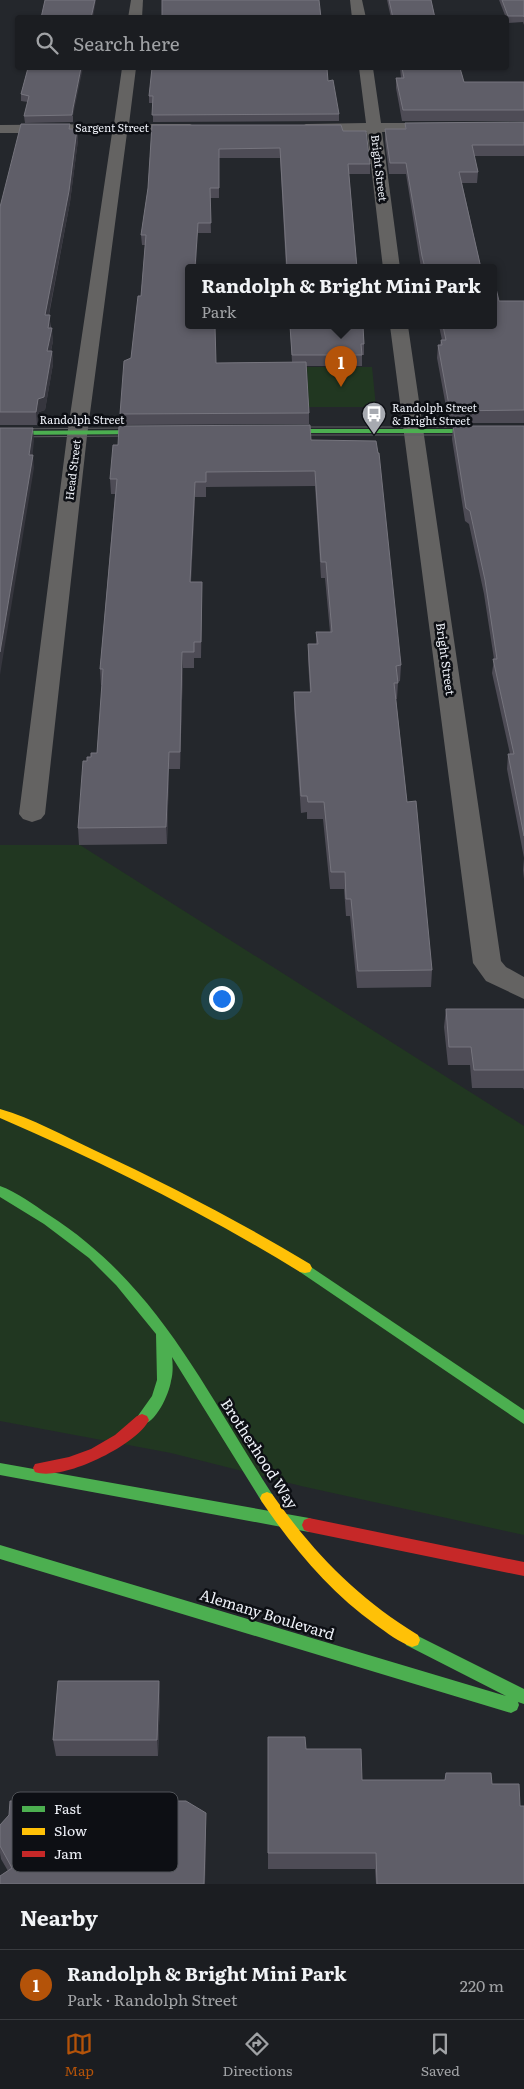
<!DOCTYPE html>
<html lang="en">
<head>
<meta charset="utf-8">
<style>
  :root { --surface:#1b1d21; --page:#24262a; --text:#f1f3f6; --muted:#a0a2a5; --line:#393b3f; --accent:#b45309 }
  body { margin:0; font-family:Literata,serif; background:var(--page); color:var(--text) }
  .you { position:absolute; left:221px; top:998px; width:18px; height:18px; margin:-12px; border:4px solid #fff; border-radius:50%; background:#1a73e8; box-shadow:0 0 0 8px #1a73e833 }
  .badge { display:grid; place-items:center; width:32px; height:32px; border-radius:50%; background:var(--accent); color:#fff; font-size:16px; font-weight:700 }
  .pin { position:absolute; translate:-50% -41px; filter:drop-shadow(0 1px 2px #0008) }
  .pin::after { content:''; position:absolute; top:26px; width:18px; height:15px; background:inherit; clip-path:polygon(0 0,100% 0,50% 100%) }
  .popup { position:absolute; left:185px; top:264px; width:312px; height:65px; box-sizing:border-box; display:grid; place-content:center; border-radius:5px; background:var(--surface); filter:drop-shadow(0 1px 4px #0005); font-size:16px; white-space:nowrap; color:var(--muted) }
  .popup b { font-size:19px; color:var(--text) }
  .popup::after { content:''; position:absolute; left:50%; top:100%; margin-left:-10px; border:10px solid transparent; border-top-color:var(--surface) }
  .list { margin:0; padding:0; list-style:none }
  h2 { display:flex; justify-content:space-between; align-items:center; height:65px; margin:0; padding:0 20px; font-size:21px }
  h2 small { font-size:16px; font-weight:400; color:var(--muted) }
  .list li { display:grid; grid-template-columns:32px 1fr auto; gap:15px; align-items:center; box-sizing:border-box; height:70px; padding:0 20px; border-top:1px solid var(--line) }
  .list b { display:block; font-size:19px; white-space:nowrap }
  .list p { margin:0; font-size:16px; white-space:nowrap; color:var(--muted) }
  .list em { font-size:16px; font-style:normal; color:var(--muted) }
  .icon { flex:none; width:28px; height:28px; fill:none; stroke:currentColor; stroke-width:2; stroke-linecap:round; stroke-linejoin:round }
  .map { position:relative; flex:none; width:524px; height:1884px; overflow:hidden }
  .search { position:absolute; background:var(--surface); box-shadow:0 1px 4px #0004; left:15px; right:15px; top:15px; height:55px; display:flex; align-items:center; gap:12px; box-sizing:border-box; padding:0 18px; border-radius:5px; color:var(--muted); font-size:19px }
  .sheet { height:135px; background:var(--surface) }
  nav { display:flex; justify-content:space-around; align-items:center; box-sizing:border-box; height:70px; border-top:1px solid var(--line); background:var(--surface); font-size:14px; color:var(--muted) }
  nav a { display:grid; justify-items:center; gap:2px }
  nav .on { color:var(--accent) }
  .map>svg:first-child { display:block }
  .green { fill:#213721 }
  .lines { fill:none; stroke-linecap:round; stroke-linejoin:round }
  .street { fill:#646362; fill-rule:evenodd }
  .fast { fill:#4caf50; fill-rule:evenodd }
  .slow { fill:#ffc107; fill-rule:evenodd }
  .jam { fill:#c62828; fill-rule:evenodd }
  .tram { stroke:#5d5e60; stroke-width:1 }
  .wall { fill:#4e4c56 }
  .shaded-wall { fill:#36363e }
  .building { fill:#5f5e68; stroke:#76757e }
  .labels { text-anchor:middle; stroke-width:5; stroke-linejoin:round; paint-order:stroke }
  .far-street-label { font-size:11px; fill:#eef1f8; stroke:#0d0f14 }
  .far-poi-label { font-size:11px; fill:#eef1f8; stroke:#0d0f14; text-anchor:start }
  .street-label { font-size:12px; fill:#eef1f8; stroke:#0d0f14 }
  .near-street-label { font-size:15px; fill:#eef1f8; stroke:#0d0f14 }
  .key { fill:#0d0f14; stroke:#505358; stroke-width:1 }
  .key-label { font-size:14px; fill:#eef1f8 }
</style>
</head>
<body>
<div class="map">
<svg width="524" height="1884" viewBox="0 0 524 1884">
  <rect width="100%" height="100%" fill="#24272c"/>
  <g class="green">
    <path d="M307,367H372L376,407H309Z"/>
    <path d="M0,845H80L524,1126V1535L301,1486L171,1453L0,1421Z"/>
  </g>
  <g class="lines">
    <g class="street">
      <path d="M131,0H143L142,18H128Z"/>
      <path d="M350,0H362L366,18H352Z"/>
      <path d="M122,68H136L129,124H190L197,128L190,132L127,133L87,436L45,814L41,819L32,822L23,819L19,814L67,436L112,133H0V125L114,124Z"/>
      <path d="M359,68H373L381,123H443L450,127L443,131L382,132L400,268H383L367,132H306L299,128L306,124L366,123Z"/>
      <path d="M390,326H408L501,961L506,967L524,977V999L486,981L473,963Z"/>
    </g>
    <g class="fast">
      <rect x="270" y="429" width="254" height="4"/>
      <path d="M155,430H158V434L0,435V431Z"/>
      <path d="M0,1186C17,1192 34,1205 49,1215C158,1285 204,1389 272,1494L274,1498L272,1502L267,1504L262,1502L172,1357C173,1365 173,1374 171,1381C169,1395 153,1430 137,1424L135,1420L152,1396L157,1380L156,1334L116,1285L89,1258L44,1224L0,1197Z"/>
      <path d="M305,1263L524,1410V1424L300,1272L298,1268L300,1264Z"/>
      <path d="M0,1463L309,1518L314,1520L316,1525L314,1530L309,1532L0,1475Z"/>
      <path d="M0,1545L506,1696L406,1645L404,1640L406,1635L412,1633L524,1689V1704L518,1702L519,1705L517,1710L511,1713L0,1559Z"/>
    </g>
    <g class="slow">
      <path d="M0,1109C32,1118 64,1136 94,1150C168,1184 240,1222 310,1264L312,1268L310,1272L305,1273L300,1272C204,1213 104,1163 0,1118Z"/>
      <path d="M267,1492L272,1494C313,1552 356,1597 418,1635L420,1640L418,1645L412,1647C399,1642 387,1633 376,1625C330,1592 294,1549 262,1502L260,1498L262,1494Z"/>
    </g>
    <g class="jam">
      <path d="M142,1414L147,1416L149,1420C137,1445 62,1482 35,1472L33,1468L35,1464L69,1457L91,1449L115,1435L137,1416Z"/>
      <path d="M309,1518L524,1562V1576L309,1532L304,1530L302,1525L304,1520Z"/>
    </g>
    <g class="tram">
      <path d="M297,427H467"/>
      <path d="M0,429L132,428"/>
      <path d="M297,435H467"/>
      <path d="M0,437L132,436"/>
    </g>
  </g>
  <g class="wall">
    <path d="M387,0H431L435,18H391Z"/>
    <path d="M499,0H524V25L523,22L508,23Z"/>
    <path d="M28,68L73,116V122L25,123L24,116L28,102L21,101V94Z"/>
    <path d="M400,68H460L464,82H524V121H402L396,88V78H401Z"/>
    <path d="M328,81L339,114V121L153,122V103H149V96Z"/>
    <path d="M524,122V156H474L478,172L477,183H462L481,268H421L406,174H389L385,140V129H405V123Z"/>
    <path d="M152,125L343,131L370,164V174H349L357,268H286L280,158H219V198H210L211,233H198L188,268L216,363L292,362L290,326H363L364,344V355H362V366H306L309,413V424L120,425V414L131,358L141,296L145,245H142L141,235L148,188Z"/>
    <path d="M70,129H77L78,140L70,202L49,315L53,341L51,351H52L53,364L45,410L39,412L37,425H0V207Z"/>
    <path d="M499,301H524V423H449L437,358L438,345H440L441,340H442L439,326H494Z"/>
    <path d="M453,426H524V879L523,870L524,858L507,769L508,754H510L492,673L494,659L484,594L469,524L465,521L452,439Z"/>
    <path d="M311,440L401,665L400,681L398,682L397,699H396L407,802L432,970L431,987L357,988L350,916H346L344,889H330L323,819H307V812L301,813L294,709V692H310L308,660V644H316V632H330L325,578H321L315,486L206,487V497H195L191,582H202L201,658H194V668H183L180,769H169L167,844L79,845L78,828L87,761L97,753L102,685H101L100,669L115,494H111L110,479Z"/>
    <path d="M446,1009H524V1090L523,1088H472L470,1065H448L444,1027Z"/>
    <path d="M159,1681L160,1697L158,1756H56L53,1740Z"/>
    <path d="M268,1737L306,1749L362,1780H445L446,1773L492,1784L520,1806L524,1884H376L375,1869H268Z"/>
    <path d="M206,1813V1829L205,1884H0L8,1871L1,1859L0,1853V1825Z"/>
  </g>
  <g class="shaded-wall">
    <path d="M95,0H96L93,18H91Z"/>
    <path d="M81,68H83L73,116V122V108Z"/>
    <path d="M77,129L78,140L70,202L46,328L45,315Z"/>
    <path d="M198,223V233L196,268H195Z"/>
    <path d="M50,315V328L48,341V328Z"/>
    <path d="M52,328L53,341L48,364L47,351Z"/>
    <path d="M52,351L53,364L45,410L39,412L37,425L36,412L38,399Z"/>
    <path d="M33,428L34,441L32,460L33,455L34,468L0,675V652Z"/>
    <path d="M195,482V497L190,598V582Z"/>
    <path d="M202,582V598L201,658V642Z"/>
    <path d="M182,652L183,668L180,769V752Z"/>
    <path d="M169,752V769L167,844L166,827Z"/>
    <path d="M159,1681L160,1697L158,1756L157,1740Z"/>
    <path d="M206,1813V1829L205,1884H204Z"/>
  </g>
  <g class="building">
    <path d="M45,0H95L91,18H41Z"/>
    <path d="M162,0H319L321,18H162Z"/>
    <path d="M389,0H431L435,18H393Z"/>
    <path d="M502,0H524V17V16H508Z"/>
    <path d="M28,68H81L73,108L72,115L24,116L29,96L21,94Z"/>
    <path d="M152,68H327L328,81L333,80L339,114L152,115L153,96H149Z"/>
    <path d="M402,68H460L464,82H524V110H403L396,78H404Z"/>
    <path d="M524,122V145H472L478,172H459L481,268H425L422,256L406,163H390L385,129H406L405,123Z"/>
    <path d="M21,124H70L69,129H77L69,191L45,315H50L48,328H52L47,351H52L44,397L38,399L36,412H0V207Z"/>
    <path d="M152,125H341L343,131H366L370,164H348L357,268H287L280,148L219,149V188H210L211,223H198L195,268H188V326H215L216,363L306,362L309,413L120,414L124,361L131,358L138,296H141L146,235H141L148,188Z"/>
    <path d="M494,280L499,301H524V410L450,411L438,345H442L441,340H446L443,326H494Z"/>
    <path d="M290,326H363L364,344H361L362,355H292Z"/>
    <path d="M310,425L311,440L376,441L378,453H379L401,665L396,666L398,683H394L407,802L416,801L432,970L358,971L351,899H346L345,872H331L324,802H308L307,796H301L294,692H311L308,644H318L316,632H332L326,562H321L315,471L206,472V482H195L190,582H202L201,642H194V652H182L180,752H169L166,827L78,828L83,761H87V757H91V753H97L103,669H100L117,479H110L113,445H118L119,426Z"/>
    <path d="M453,426H524V836L508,754H514L493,659H497L485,580L470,511L466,508Z"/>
    <path d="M0,428H33L29,455H33L0,652Z"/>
    <path d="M446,1009H524V1070H474L471,1047H449Z"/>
    <path d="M58,1681H159L157,1740H53Z"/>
    <path d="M268,1737H305L306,1749H361L362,1780H445L446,1773H491L492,1784H519L520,1806H524V1884H377L376,1853H268Z"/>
    <path d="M10,1801H186L206,1813L204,1884H0V1876L12,1868L0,1846V1825L9,1815Z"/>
  </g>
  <defs>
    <symbol id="bus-pin" viewBox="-11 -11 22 30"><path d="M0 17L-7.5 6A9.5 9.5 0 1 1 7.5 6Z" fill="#a7aab1" stroke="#0d0f14"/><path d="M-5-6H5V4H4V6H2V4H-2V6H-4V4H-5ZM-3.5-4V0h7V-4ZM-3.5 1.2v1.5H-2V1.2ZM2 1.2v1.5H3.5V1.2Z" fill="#fff"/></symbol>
  </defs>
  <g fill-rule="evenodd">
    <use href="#bus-pin" x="360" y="400" width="28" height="38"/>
  </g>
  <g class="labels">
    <g class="far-street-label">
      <text x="112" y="132">Sargent Street</text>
      <text transform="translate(379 168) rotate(83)" y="4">Bright Street</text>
      <text x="82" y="424">Randolph Street</text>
      <text transform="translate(73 470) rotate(-83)" y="4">Head Street</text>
    </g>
    <g class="far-poi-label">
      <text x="392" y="412">Randolph Street<tspan x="392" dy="13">&amp; Bright Street</tspan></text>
    </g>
    <g class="street-label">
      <text transform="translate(445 659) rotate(82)" y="4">Bright Street</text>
    </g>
    <g class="near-street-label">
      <text transform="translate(259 1454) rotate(57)" y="5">Brotherhood Way</text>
      <text transform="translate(267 1615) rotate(17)" y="5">Alemany Boulevard</text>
    </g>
  </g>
  <rect x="12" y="1792" width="166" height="80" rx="8" class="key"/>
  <rect x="22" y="1806" width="23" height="6" fill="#4caf50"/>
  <rect x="22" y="1828" width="23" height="7" fill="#ffc107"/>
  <rect x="22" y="1851" width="23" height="6" fill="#c62828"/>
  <g class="key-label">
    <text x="54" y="1814">Fast</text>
    <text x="54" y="1836">Slow</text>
    <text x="54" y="1859">Jam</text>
  </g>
</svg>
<div class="you"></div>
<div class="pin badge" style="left:341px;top:387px">1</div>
<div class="popup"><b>Randolph &amp; Bright Mini Park</b>Park</div>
<div class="search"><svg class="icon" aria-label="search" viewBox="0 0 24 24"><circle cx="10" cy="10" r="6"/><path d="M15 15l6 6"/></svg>Search here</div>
</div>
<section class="sheet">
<h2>Nearby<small></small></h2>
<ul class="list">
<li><span class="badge">1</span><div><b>Randolph &amp; Bright Mini Park</b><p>Park · Randolph Street</p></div><em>220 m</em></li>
</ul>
</section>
<nav>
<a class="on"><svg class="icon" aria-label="map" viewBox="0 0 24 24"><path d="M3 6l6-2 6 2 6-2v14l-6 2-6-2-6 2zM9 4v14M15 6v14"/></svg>Map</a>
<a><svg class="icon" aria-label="directions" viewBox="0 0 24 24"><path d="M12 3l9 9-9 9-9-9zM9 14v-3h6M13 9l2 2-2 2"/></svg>Directions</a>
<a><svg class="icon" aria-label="saved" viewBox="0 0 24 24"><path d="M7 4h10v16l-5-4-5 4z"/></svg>Saved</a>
</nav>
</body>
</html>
